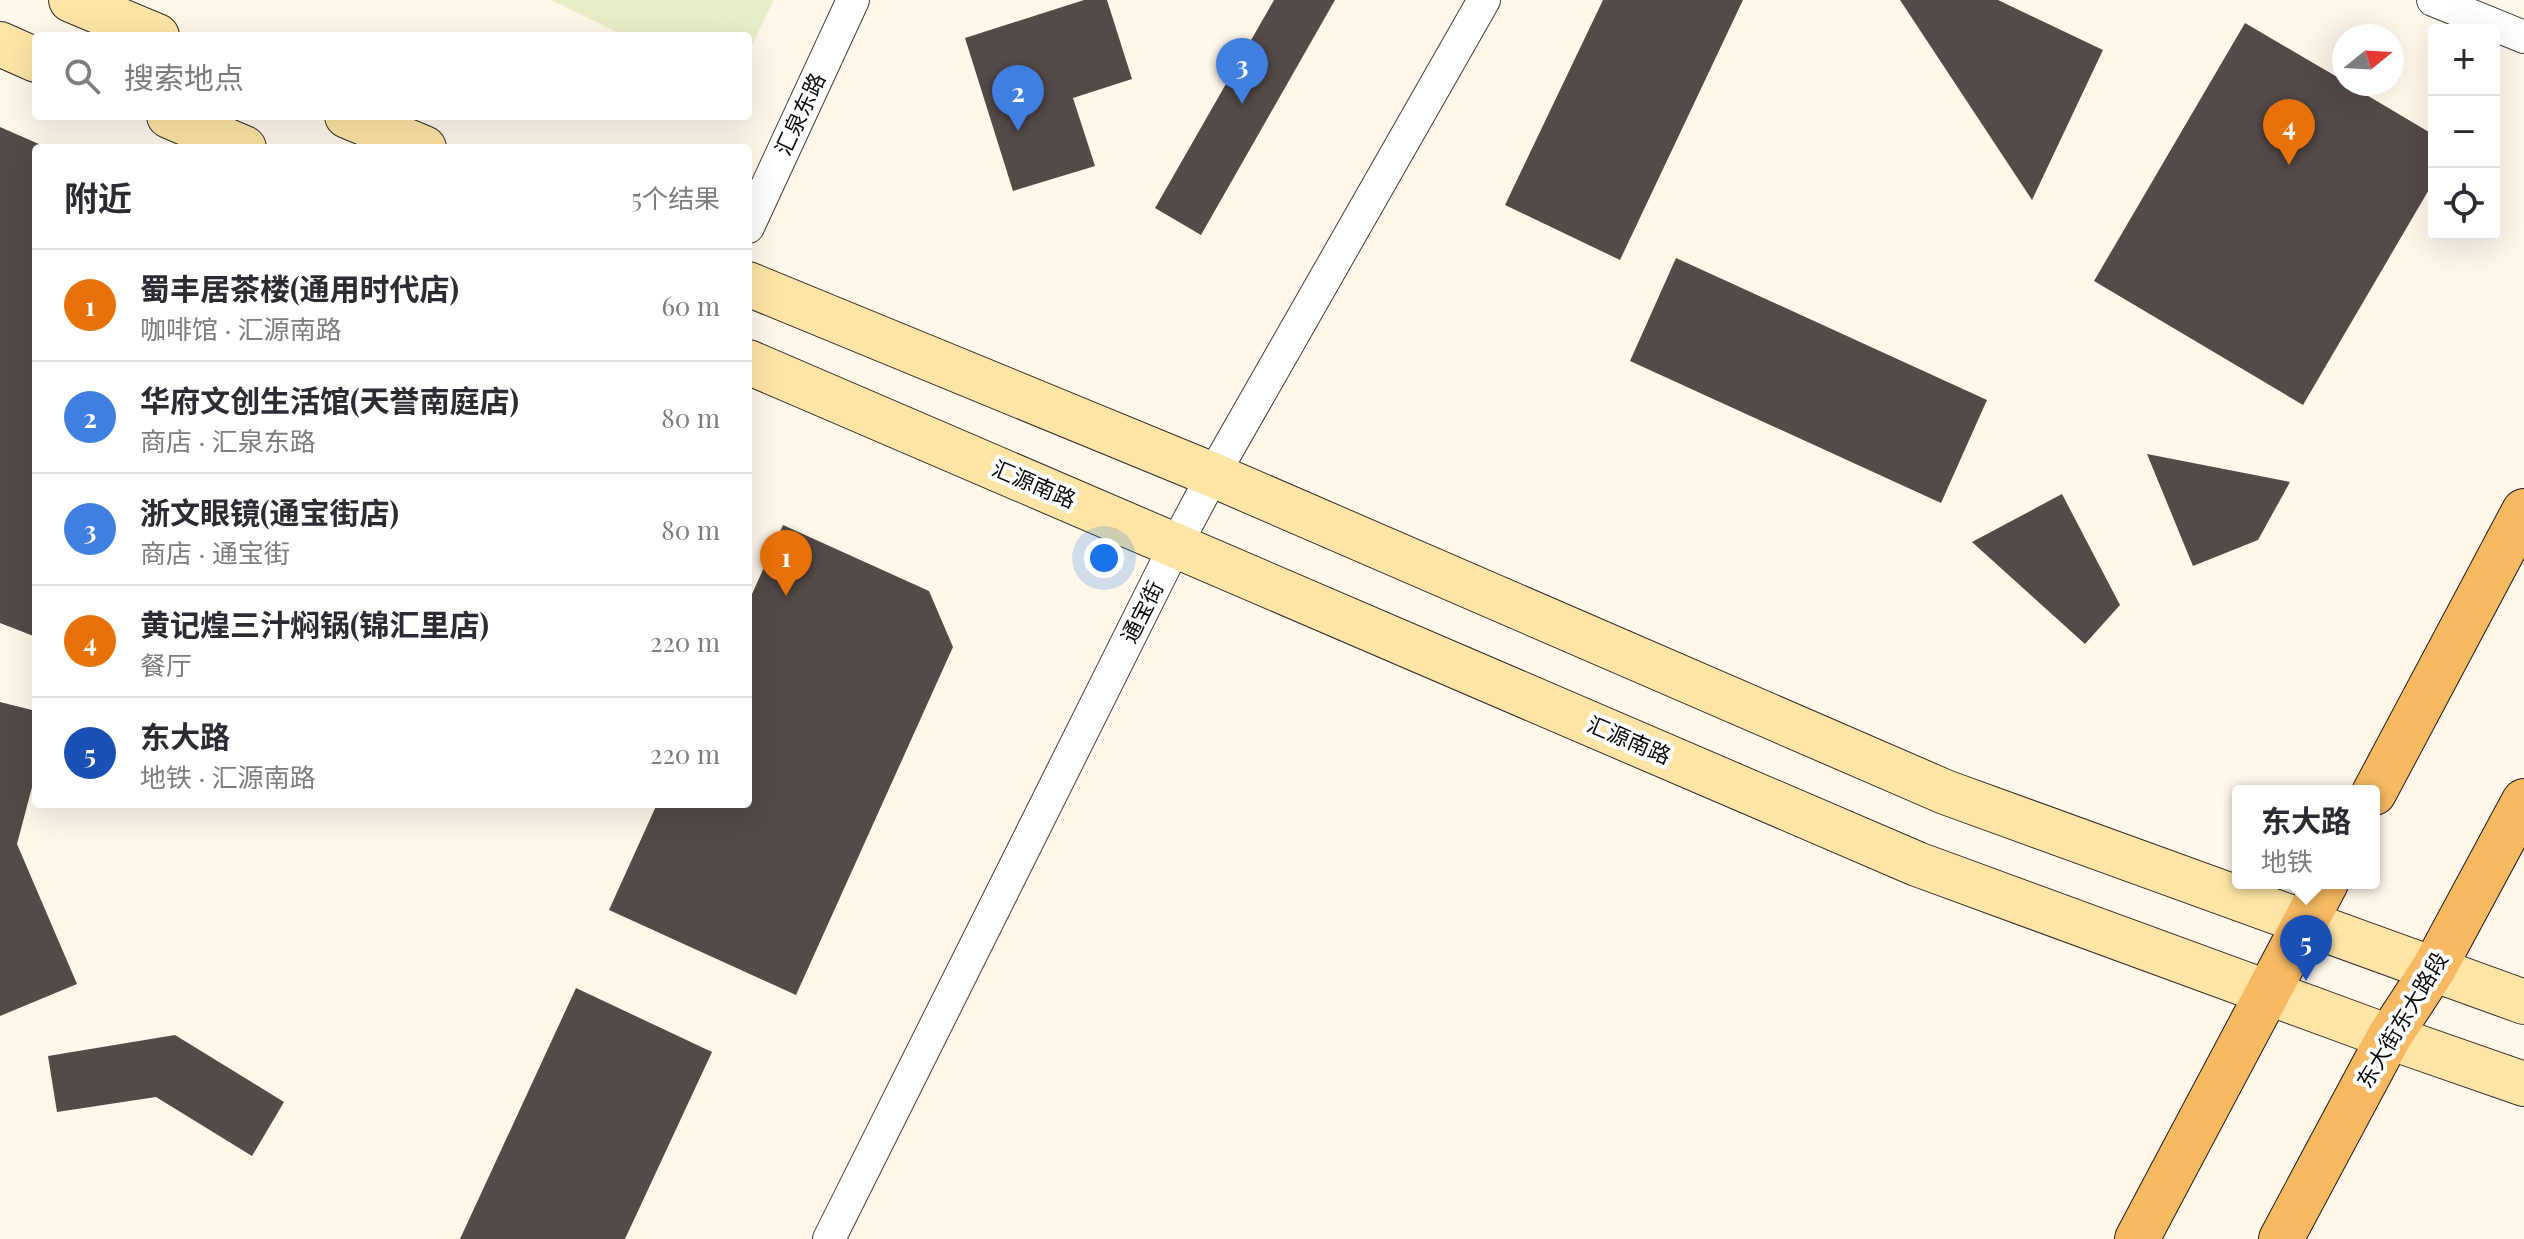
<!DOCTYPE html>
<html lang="zh">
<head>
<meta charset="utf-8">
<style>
  :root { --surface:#fff; --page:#f7f7f7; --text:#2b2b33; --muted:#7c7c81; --line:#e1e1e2; --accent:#db2777 }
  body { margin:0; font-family:"Playfair Display","Noto Sans SC",serif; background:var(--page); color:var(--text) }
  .controls { position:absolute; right:24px; top:24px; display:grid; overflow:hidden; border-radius:8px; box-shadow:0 8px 32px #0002 }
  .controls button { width:72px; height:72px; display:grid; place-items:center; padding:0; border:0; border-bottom:2px solid var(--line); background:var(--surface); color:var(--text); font:40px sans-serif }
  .compass { position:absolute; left:2332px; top:24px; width:72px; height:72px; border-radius:50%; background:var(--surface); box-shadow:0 8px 32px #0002; rotate:72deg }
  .you { position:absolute; left:1104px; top:558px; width:28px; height:28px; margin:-20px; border:6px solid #fff; border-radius:50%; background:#1a73e8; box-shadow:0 0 0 12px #1a73e833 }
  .badge { display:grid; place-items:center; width:52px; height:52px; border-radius:50%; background:var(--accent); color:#fff; font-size:26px; font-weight:700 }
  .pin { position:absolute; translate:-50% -66px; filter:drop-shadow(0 2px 4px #0008) }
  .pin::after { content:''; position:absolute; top:42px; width:28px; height:24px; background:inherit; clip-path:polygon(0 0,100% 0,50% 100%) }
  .popup { position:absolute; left:2232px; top:785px; width:148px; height:104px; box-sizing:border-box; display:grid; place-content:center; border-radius:8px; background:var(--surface); filter:drop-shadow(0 2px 6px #0005); font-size:26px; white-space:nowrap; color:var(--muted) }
  .popup b { font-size:30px; color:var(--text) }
  .popup::after { content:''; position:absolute; left:50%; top:100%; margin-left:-16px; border:16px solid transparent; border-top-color:var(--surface) }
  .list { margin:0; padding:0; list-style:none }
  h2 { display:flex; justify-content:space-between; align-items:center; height:104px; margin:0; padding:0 32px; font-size:34px }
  h2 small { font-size:26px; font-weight:400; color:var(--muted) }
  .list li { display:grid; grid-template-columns:52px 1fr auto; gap:24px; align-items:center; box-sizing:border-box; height:112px; padding:0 32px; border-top:2px solid var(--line) }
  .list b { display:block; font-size:30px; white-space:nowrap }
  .list p { margin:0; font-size:26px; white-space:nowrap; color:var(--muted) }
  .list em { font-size:26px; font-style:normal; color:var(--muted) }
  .icon { flex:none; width:44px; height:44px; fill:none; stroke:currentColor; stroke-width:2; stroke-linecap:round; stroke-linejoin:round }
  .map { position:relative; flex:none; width:2524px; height:1239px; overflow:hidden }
  .search { position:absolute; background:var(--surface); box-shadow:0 8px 32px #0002; left:32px; top:32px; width:720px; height:88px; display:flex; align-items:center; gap:20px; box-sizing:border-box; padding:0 28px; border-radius:8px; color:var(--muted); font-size:30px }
  .panel { position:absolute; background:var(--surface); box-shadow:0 8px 32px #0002; left:32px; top:144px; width:720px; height:664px; border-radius:8px }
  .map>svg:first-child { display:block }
  .pitch { fill:#e8efc7 }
  .building { fill:#544a48 }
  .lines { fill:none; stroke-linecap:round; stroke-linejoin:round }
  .street-casing { stroke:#3e3e3e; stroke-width:34 }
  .secondary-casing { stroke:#2d2d2d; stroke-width:46 }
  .primary-casing { stroke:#1c1c1c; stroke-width:46 }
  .street { stroke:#fff; stroke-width:32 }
  .secondary { stroke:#fee5a6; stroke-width:44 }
  .primary { stroke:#f7b962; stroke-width:44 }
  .labels { text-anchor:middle; stroke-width:8; stroke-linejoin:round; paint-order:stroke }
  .street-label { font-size:22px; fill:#0b0b0b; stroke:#fff }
</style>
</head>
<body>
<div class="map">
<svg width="2524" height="1239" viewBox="0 0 2524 1239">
  <rect width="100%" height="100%" fill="#fff7ea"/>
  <path class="pitch" d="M551,0H774L748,53V36H625Z"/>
  <g class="building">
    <path d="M1084,0H1107L1132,79L1073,98L1095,166L1013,191L965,38Z"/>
    <path d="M1274,0H1335L1201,235L1155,208Z"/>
    <path d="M1603,0H1743L1620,260L1505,205Z"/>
    <path d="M1900,0H1998L2103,50L2032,200Z"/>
    <path d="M2245,23L2344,81V84H2348L2434,135V181L2303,405L2094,281Z"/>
    <path d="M0,127L48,148H36V637L0,623Z"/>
    <path d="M1676,258L1987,400L1941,503L1630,361Z"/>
    <path d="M2147,454L2290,482L2258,540L2193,566Z"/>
    <path d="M2062,494L2120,605L2085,644L1972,542Z"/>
    <path d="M783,525L929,591L953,647L796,995L609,910L657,804H748V603Z"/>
    <path d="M0,702L36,711V772L17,844L77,984L0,1016Z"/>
    <path d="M576,988L712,1052L625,1239H460Z"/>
    <path d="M175,1035L284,1102L252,1156L156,1097L57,1112L48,1056Z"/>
  </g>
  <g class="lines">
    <defs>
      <g id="street">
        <path d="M2433,0L2524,37"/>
        <path d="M748,227L853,0"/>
        <path d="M829,1239L1172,552L1213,475L1484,0"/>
      </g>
      <g id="secondary">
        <path d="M71,0L157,36"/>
        <path d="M0,44L36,60"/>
        <path d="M169,116L244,148"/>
        <path d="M347,116L424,148"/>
        <path d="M748,284L1213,475L1945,792L2524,1002"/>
        <path d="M748,362L1917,864L2389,1037L2524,1084"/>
      </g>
      <g id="primary">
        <path d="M2374,793L2524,511"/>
        <path d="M2137,1239L2326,883"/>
        <path d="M2281,1239L2389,1037L2434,968L2524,801"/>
      </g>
    </defs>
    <use href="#street" class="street-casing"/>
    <use href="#secondary" class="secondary-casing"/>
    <use href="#primary" class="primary-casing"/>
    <use href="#street" class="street"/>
    <use href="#secondary" class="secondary"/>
    <use href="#primary" class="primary"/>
  </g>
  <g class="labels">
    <g class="street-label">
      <text transform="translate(800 114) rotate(-65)" y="8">汇泉东路</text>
      <text transform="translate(1034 484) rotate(23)" y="8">汇源南路</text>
      <text transform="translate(1142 612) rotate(-63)" y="8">通宝街</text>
      <text transform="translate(1629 740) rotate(23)" y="8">汇源南路</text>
      <text transform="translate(2402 1020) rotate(-59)" y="8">东大街东大路段</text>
    </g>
  </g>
</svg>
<div class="controls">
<button>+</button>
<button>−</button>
<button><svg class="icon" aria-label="locate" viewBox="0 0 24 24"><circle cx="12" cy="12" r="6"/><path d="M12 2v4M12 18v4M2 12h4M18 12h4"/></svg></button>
</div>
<svg class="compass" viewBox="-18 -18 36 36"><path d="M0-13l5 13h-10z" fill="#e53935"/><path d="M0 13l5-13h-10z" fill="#7c7c81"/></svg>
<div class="you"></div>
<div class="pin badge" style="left:786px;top:596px;background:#e8710a">1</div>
<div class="pin badge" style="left:1018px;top:131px;background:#3f7fe0">2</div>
<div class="pin badge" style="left:1242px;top:104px;background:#3f7fe0">3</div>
<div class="pin badge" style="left:2289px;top:165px;background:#e8710a">4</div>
<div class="pin badge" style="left:2306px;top:981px;background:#1a4fb4">5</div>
<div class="popup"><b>东大路</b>地铁</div>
<div class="search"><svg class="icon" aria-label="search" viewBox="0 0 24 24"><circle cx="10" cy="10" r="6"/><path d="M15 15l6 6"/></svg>搜索地点</div>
<section class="panel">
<h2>附近<small>5个结果</small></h2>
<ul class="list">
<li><span class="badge" style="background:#e8710a">1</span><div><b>蜀丰居茶楼(通用时代店)</b><p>咖啡馆 · 汇源南路</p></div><em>60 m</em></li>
<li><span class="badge" style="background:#3f7fe0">2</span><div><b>华府文创生活馆(天誉南庭店)</b><p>商店 · 汇泉东路</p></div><em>80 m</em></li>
<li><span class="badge" style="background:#3f7fe0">3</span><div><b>浙文眼镜(通宝街店)</b><p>商店 · 通宝街</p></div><em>80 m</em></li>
<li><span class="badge" style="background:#e8710a">4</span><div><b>黄记煌三汁焖锅(锦汇里店)</b><p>餐厅</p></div><em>220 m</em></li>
<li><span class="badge" style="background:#1a4fb4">5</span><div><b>东大路</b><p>地铁 · 汇源南路</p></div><em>220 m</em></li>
</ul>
</section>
</div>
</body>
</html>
